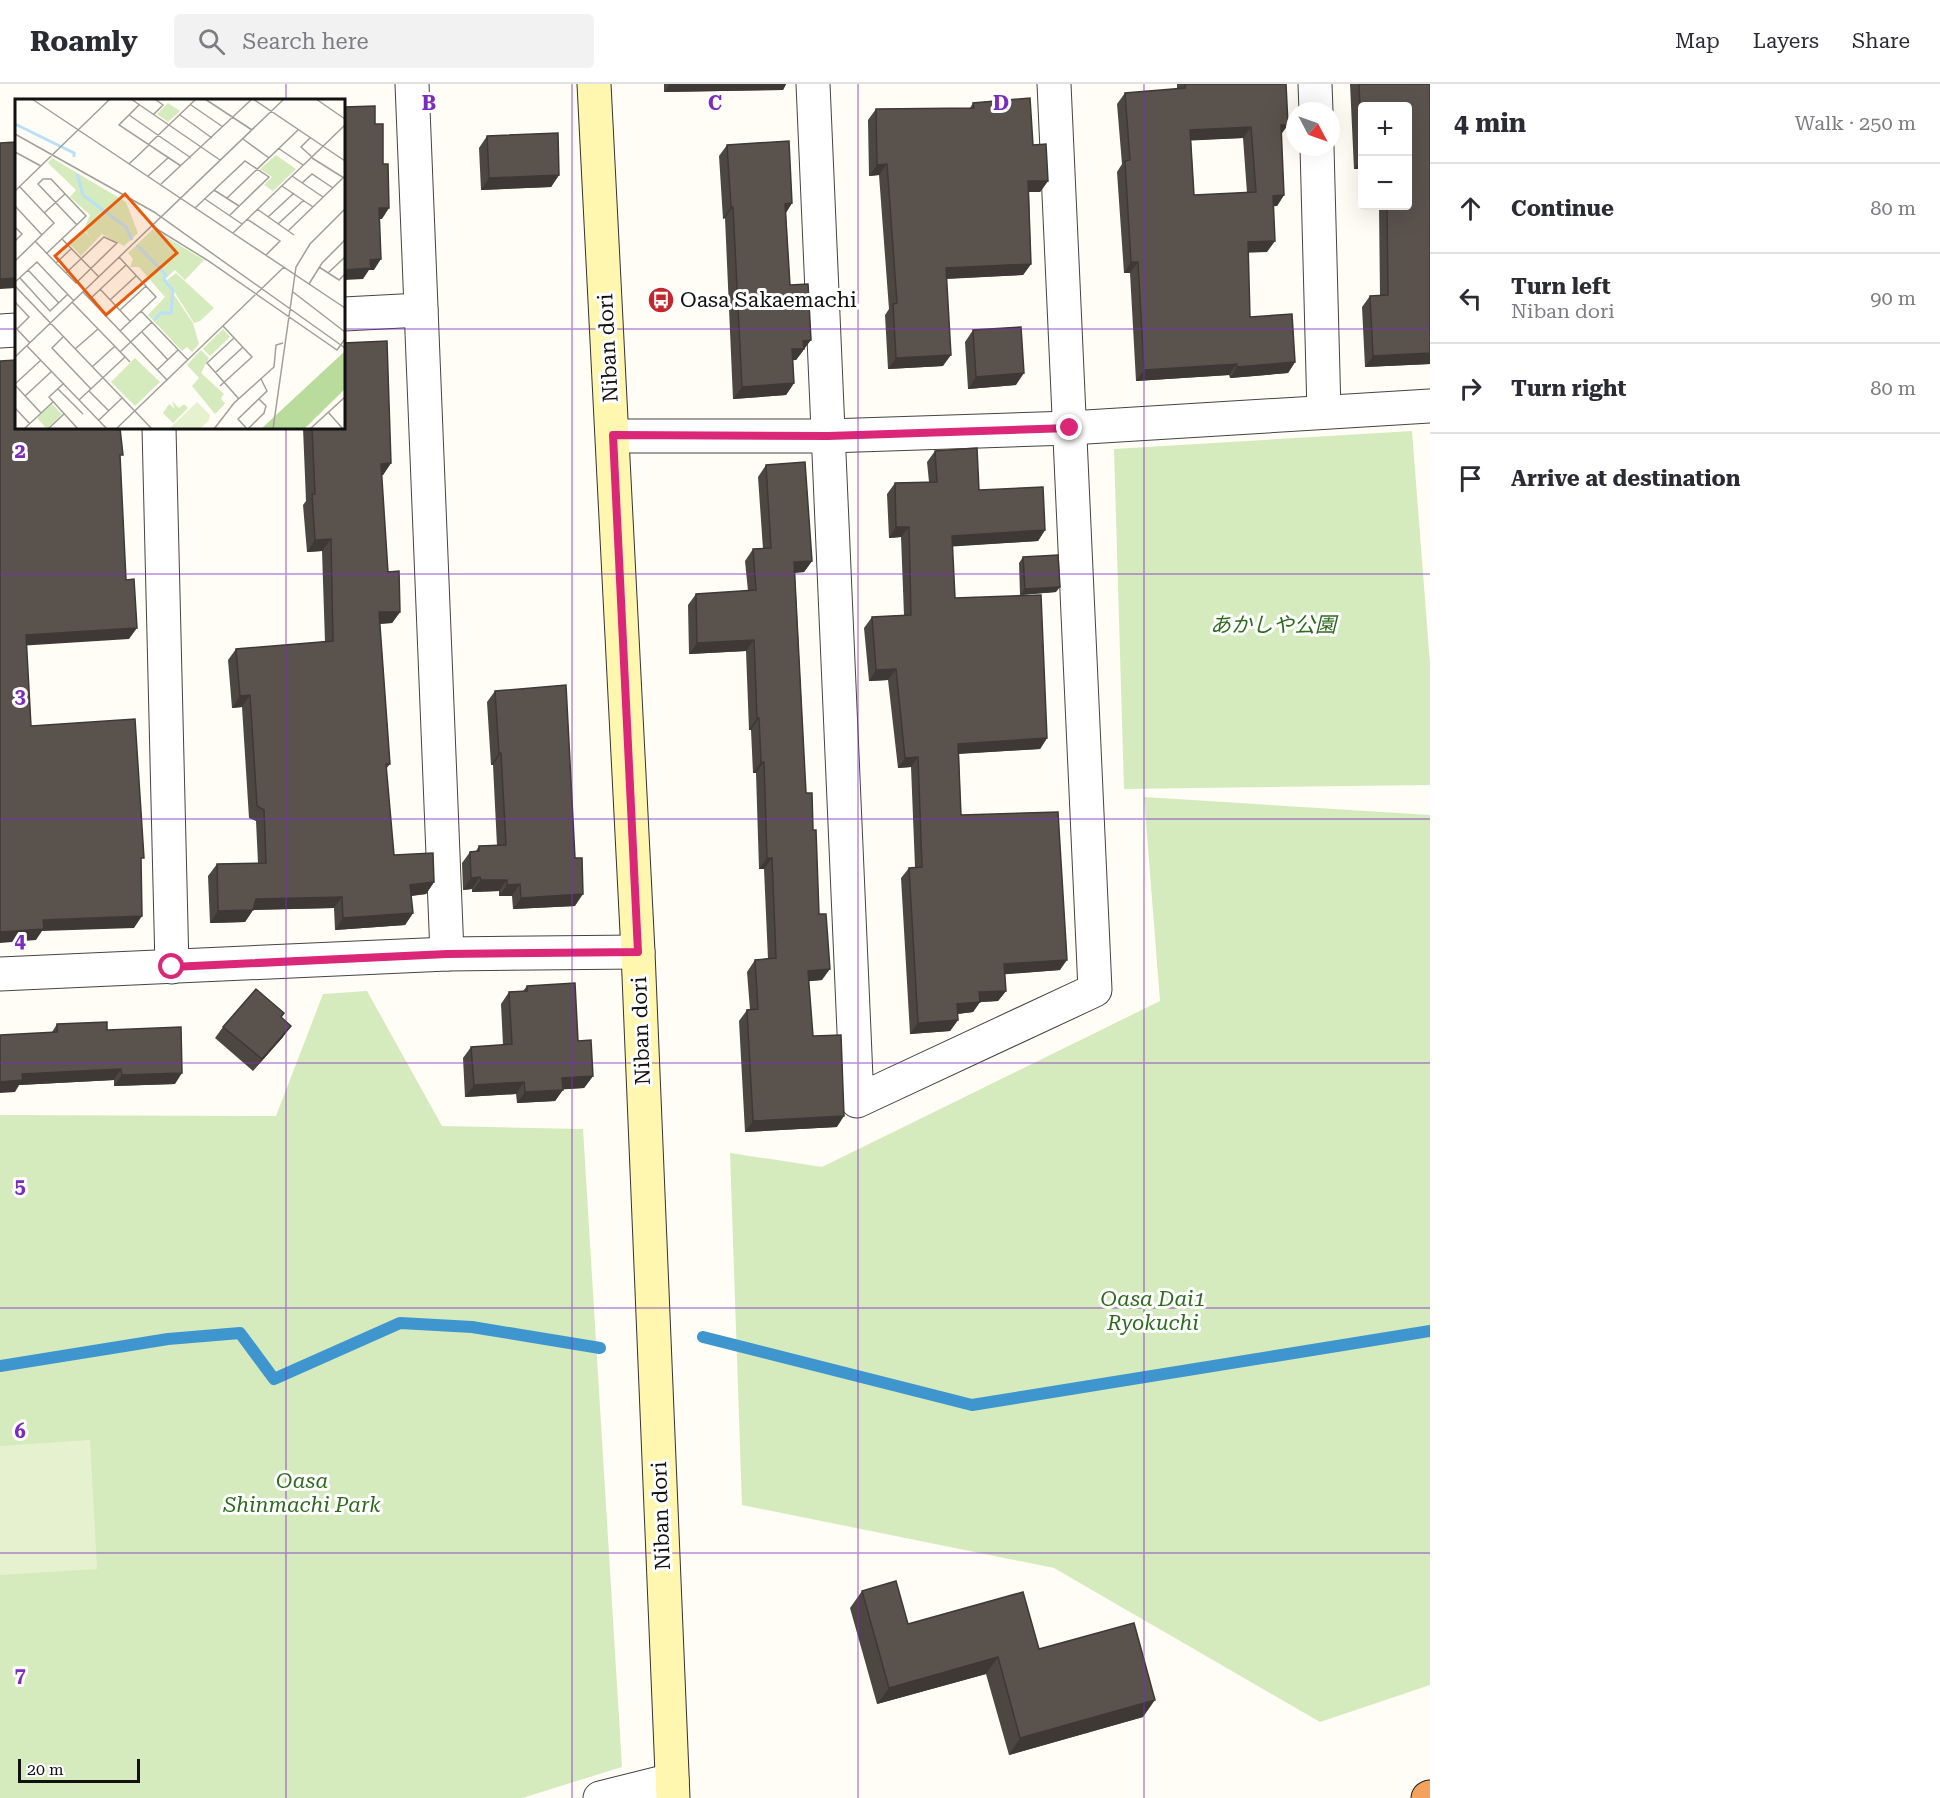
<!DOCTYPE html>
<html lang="en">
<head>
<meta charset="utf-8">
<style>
  :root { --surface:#fff; --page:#f2f2f3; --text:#2b2b33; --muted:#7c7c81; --line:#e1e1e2 }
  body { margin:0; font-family:"Roboto Serif","Noto Sans JP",serif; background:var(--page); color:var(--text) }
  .controls { position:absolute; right:18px; top:18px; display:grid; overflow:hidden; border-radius:6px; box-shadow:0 6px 24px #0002 }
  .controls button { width:54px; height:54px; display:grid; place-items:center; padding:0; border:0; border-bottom:2px solid var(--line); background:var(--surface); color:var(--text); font:30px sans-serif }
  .compass { position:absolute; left:1286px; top:18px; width:54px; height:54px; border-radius:50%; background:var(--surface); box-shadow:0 6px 24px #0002; rotate:131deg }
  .scale { position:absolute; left:18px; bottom:15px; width:122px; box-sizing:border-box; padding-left:6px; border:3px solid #111; border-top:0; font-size:16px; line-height:21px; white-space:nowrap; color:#111; -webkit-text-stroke:4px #fff; paint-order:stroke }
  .stop { position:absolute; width:18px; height:18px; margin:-14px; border:4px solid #db2777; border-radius:50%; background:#fff }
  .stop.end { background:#db2777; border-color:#fff; box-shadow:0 2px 6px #0008 }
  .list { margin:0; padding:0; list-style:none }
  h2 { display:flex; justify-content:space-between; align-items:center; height:78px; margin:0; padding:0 24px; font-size:26px }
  h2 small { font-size:20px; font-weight:400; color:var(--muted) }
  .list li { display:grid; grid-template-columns:39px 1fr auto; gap:18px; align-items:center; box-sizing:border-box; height:90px; padding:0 24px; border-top:2px solid var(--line) }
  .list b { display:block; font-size:22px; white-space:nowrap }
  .list p { margin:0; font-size:20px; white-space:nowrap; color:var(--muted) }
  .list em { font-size:20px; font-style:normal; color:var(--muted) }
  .icon { flex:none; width:33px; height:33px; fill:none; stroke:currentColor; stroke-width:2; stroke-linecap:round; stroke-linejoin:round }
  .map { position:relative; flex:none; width:1430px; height:1714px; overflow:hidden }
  header { display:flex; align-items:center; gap:36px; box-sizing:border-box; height:84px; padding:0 30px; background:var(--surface); border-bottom:2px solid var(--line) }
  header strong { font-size:28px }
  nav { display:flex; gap:33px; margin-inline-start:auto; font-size:21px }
  .search { width:420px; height:54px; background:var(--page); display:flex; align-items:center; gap:15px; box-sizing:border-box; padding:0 21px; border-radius:6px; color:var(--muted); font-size:22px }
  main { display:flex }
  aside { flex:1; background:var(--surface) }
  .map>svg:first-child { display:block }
  .green { fill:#d5ebbd }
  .pitch { fill:#e6f2cf }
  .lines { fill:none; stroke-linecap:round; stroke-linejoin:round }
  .stream { stroke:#3f96cf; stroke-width:12 }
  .street-casing { stroke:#444; stroke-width:35 }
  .secondary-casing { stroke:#333; stroke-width:35 }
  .highway-casing { stroke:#222; stroke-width:35 }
  .street { stroke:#fff; stroke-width:33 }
  .secondary { stroke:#fff6b0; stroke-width:33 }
  .highway { stroke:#f5a25d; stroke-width:33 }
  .wall { fill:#4d4742; fill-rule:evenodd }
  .shaded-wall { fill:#3f3936 }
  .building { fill:#5a524d; stroke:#3f3936; stroke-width:1.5; fill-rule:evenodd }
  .route { stroke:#db2777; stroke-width:8 }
  .grid { fill:none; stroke:#7b2cbf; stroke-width:1.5; stroke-opacity:0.55 }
  .labels { text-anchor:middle; stroke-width:6; stroke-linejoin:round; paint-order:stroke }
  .poi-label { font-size:21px; fill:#111; stroke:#fff; text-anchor:start }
  .street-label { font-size:21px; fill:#111; stroke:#fff }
  .park-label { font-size:21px; font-style:italic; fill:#2f6b1f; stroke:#fff }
  .inset-river { fill:none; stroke:#b9e0f7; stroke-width:3 }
  .inset-road { fill:none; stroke:#a09f9a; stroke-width:1.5 }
  .view { fill:#e8590c; fill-opacity:0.15; stroke:#e8590c; stroke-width:3 }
  .inset-edge { fill:none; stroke:#111; stroke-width:3 }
  .grid-label { font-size:20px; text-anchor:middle; font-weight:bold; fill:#7b2cbf; stroke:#fff; stroke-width:6; stroke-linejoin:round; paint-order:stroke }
</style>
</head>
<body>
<header>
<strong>Roamly</strong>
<div class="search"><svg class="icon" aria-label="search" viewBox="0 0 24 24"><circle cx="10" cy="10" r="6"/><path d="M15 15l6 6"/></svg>Search here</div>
<nav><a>Map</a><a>Layers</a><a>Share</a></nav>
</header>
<main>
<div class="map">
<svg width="1430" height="1714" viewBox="0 0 1430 1714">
  <rect width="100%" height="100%" fill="#fffdf5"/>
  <g class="green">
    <path d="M1412,347L1430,580V701L1124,705L1114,365Z"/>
    <path d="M1144,713L1430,731V1601L1320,1638L1054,1484L742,1421L730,1069L822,1083L1160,917Z"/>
    <path d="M367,907L442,1042L583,1045L622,1683L522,1714H0V1031L276,1032L323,910Z"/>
  </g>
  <path class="pitch" d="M90,1356L97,1485L0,1491V1362Z"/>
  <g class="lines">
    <g class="stream">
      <path d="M703,1253L972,1321L1430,1247"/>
      <path d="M0,1282L168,1255L240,1249L274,1295L400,1239L472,1243L600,1264"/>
    </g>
    <defs>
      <g id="street">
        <path d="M412,0L447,870"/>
        <path d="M813,0L857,1017L1095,906L1054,0"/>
        <path d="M1315,0L1316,27"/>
        <path d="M1317,63L1324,328"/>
        <path d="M344,230L421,226"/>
        <path d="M0,247L16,246"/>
        <path d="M159,344L172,883"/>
        <path d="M613,352H828L1070,344L1430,322"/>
        <path d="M0,890L447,870L638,868"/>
        <path d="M600,1714L672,1696"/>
      </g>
      <path id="secondary" d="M594,0L638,868L673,1714"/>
      <path id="highway" d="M1428,1714L1430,1713"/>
    </defs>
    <use href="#street" class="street-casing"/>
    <use href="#secondary" class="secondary-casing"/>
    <use href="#highway" class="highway-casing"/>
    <use href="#street" class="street"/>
    <use href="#secondary" class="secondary"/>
    <use href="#highway" class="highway"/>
  </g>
  <g class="wall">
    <path d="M664,0H786L783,6L664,8Z"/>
    <path d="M1177,0H1286L1281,50L1284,111L1277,122H1273L1267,168H1248L1250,233L1295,278L1288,289L1230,294L1229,291L1136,297L1130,189H1124L1117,88L1122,80L1117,20L1125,9L1177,5ZM1243,54L1247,109L1194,111L1191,56Z"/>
    <path d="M1350,0H1430V280L1365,283L1362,223L1370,212H1380L1379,122H1407V22H1362V85H1354Z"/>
    <path d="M973,19L1033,61L1048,97L1040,108H1029L1031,180L1023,191L947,195L943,282L888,285L885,231L889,225L879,91L869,92L868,36L876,25L970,24Z"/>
    <path d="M487,52L559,91L551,103L481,106L479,64Z"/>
    <path d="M727,61L792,119L786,129L790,201L803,267L802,268L796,276H793L794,299L786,311L733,315L725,134L723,135L719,72Z"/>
    <path d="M973,246L1016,301L968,305L965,258Z"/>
    <path d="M303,344H344L391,379L383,391H381L388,488L400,528L392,539L380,540L390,680L386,685L394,771L434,798L426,810L411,812L413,829L405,841L335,846L334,824L253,826L245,838L210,839L208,792L217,780L258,779L256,737L249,734L242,623L232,624L228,576L236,565L325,558L322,467L307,468L303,421L306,417Z"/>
    <path d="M935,367L979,406L1045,446L1038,457L952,462L955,514L1047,654L1040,665L959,670L961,731L1060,886L1005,890L1006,907L998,917L980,918L973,928L957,930L958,936L950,947L910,950L901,794L909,784L915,783L911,683L898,684L888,596L869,597L864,544L872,533L904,531L901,453L889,454L887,410L895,399L929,398L927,378Z"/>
    <path d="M766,381L812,477L804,488L795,489L806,709L813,746L819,830L822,896L808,897L813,952L837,1043L745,1048L739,937L747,926H750L747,888L755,876L768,875L764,785H759L756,689H753L751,646H749L746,567L689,570L688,521L696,510L748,507L745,477L753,465H763L758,393Z"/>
    <path d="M1023,473L1056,508L1020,511L1019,479Z"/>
    <path d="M495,607L575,822L513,825L512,812H499V807L472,808V805L463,806L462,779L470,768L476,767L479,762H497L493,681H491L487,618Z"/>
    <path d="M527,902L578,957L593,992L584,1004L563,1005L555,1017L517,1019L516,1010L465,1013L463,974L471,963L503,961L501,920L509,908L523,907Z"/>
    <path d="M284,929L281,933L283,953L253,987L215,954L223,943Z"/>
    <path d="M57,940L107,946L175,1000L114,1002V996L19,1001L15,1008Z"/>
    <path d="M862,1507L908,1540L1039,1565L1143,1633L1009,1671L986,1590L877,1620L850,1524Z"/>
  </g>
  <g class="shaded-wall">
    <path d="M670,0H786L783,6L664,8Z"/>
    <path d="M1281,41H1288L1280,52Z"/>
    <path d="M1251,43L1243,54L1182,57L1190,46Z"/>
    <path d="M1362,74V85H1354Z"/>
    <path d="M887,80L879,91L869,92L877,81Z"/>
    <path d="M559,91L551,103L481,106L489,94Z"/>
    <path d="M1028,97H1048L1040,108H1020Z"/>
    <path d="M1284,111L1277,122L1265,123L1273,112Z"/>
    <path d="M792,119L784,131L785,120Z"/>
    <path d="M731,123H733L725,134L723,135Z"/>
    <path d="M379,124H389L382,135H371Z"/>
    <path d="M1275,157L1267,168L1240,169L1248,158Z"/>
    <path d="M381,175L374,186H369L363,195L344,196V186L370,176Z"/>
    <path d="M1131,178H1138L1130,189H1124Z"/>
    <path d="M1031,180L1023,191L938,195L946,184Z"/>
    <path d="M16,194V204L0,205V195Z"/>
    <path d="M811,256L796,276L784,277L792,265L803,257Z"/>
    <path d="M1430,269V280L1365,283L1373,272Z"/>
    <path d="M951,271L943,282L888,285L896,274Z"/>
    <path d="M1295,278L1288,289L1230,294L1237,283Z"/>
    <path d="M1237,280L1229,291L1136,297L1144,286Z"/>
    <path d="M1024,289L1016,301L968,305L976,293Z"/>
    <path d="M794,299L786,311L733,315L742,303Z"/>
    <path d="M391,379L383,391L372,392L381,380Z"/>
    <path d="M896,443H909L901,453L889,454Z"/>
    <path d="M1045,446L1038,457L945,463L952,452Z"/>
    <path d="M331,455L322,467L307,468L315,456Z"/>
    <path d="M812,477L804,488L786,489L794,478Z"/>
    <path d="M1060,503L1056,508L1020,511L1025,505Z"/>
    <path d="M379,528H400L392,539L371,540Z"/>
    <path d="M137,544L129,555L18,562L26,551Z"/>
    <path d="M754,556L746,567L689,570L697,559Z"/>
    <path d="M896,585L888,596L869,597L876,586Z"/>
    <path d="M250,611L242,623L232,624L240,612Z"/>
    <path d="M757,634H759L751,646H749Z"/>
    <path d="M1047,654L1040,665L951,670L958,660Z"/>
    <path d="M499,669H501L493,681H491Z"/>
    <path d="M918,673L911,683L898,684L905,674Z"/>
    <path d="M761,678H764L756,689H753Z"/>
    <path d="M767,774H772L764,785H759Z"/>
    <path d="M480,793L472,805L463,806L471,794Z"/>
    <path d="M481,796H507L499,807L472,808Z"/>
    <path d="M434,798L426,810L402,813L410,801Z"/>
    <path d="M520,800L512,812H499L507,801Z"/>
    <path d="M583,810L575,822L513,825L521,814Z"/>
    <path d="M342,813L334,824L248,826L256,815Z"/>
    <path d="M253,826L245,838L210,839L218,827Z"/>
    <path d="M413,829L405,841L335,846L343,834Z"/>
    <path d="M142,832L134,844L42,847L36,856L0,859V848L43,836Z"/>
    <path d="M1067,876L1060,886L997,891L1004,880Z"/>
    <path d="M830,885L822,896L800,898L808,887Z"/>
    <path d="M1006,907L998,917L980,918L973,928L949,931L957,920L979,908Z"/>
    <path d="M958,936L950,947L910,950L918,939Z"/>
    <path d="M291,942L283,953L253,987L262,975Z"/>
    <path d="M121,985L114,996L19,1001L15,1008L0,1009V998L22,990Z"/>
    <path d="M182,989L175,1000L114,1002L122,991Z"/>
    <path d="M593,992L584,1004L554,1006L562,994Z"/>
    <path d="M524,998L516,1010L465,1013L474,1001Z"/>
    <path d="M563,1006L555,1017L517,1019L525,1008Z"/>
    <path d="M844,1032L837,1043L745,1048L753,1037Z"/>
    <path d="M998,1573L986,1590L877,1620L889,1604Z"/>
    <path d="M1155,1616L1143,1633L1009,1671L1020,1654Z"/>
  </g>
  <g class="building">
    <path d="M1185,0H1286L1288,41H1281L1284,111L1273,112L1275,157L1248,158L1250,233L1292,230L1295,278L1237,283V280L1144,286L1138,178H1131L1125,77L1130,76L1125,9L1185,4ZM1251,43L1256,108L1194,111L1190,46Z"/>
    <path d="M1359,0H1430V269L1373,272L1370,212L1388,211L1387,122H1407V22H1362V74Z"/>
    <path d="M1030,14L1033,61L1046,60L1048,97H1028L1031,180L946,184L951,271L896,274L893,220L897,219L887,80L877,81L876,25L974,24L973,19Z"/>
    <path d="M375,22V40H383V80H388L389,124H379L381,175L370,176L371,184L344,186V23Z"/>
    <path d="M558,49L559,91L489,94L487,52Z"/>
    <path d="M789,57L792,119L785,120L790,201L808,200L811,256L803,257L804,265H792L794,299L742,303L733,123H731L727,61Z"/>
    <path d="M16,58V194L0,195V59Z"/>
    <path d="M1021,243L1024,289L976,293L973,246Z"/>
    <path d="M387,257L391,379L381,380L388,488L399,487L400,528H379L390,680H386L394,771L433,769L434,798L410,801L413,829L343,834L342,813L256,815L253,826L218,827L217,780L266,779L264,726L257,722L250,611L240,612L236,565L333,557L331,455L315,456L312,410H315L312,344H344V259Z"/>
    <path d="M16,276V344H120L123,371H120L126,496L134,495L137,544L26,551L31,642L135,635L144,774H141L142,832L43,836L44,845L0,848V277Z"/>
    <path d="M977,364L979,406L1043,403L1045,446L952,452L955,514L1041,511L1047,654L958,660L961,731L1058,728L1067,876L1004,880L1006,907L979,908L980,918L957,920L958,936L918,939L909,784L922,783L918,673L905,674L896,585L876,586L872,533L911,531L909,443H896L895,399L937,398L935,367Z"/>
    <path d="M805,378L812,477L794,478L806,709H812L813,746H816L819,830H826L830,885L808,887L813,952L841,951L844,1032L753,1037L747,926L758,925L755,876L776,874L772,774H767L764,678H761L759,634H757L754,556L697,559L696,510L756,506L753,465L771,464L766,381Z"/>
    <path d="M1058,471L1060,503L1025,505L1023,473Z"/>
    <path d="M566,601L575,774H582L583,810L521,814L520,800L507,801V796H481L480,793L471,794L470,768L479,767V762L506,761L501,669H499L495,607Z"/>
    <path d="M575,899L578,957L591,956L593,992L562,994L563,1006L525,1008L524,998L474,1001L471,963L512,960L509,908L527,907V902Z"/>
    <path d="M256,905L284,929L281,933L291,942L262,975L223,943Z"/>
    <path d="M107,938V946L181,943L182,989L122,991L121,985L22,990L23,996L0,998V951L57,948V940Z"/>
    <path d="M896,1497L908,1540L1023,1508L1039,1565L1134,1539L1155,1616L1020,1654L998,1573L889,1604L862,1507Z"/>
  </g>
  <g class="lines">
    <path class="route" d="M172,883L447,870L638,868L613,351L828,352L1070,344"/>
  </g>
  <path class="grid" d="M286,0V16M572,0V1714M858,0V1714M1144,0V1714M0,245H16M344,245H1430M286,344V1714M0,490H1430M0,735H1430M0,979H1430M0,1224H1430M0,1469H1430"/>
  <defs>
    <symbol id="bus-disc" viewBox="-11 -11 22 22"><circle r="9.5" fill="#c4262e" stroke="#fff"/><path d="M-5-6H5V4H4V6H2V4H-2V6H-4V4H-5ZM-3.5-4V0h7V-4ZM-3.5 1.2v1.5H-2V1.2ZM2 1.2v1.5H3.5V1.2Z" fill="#fff"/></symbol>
  </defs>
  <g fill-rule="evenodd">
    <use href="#bus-disc" x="646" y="201" width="30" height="30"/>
  </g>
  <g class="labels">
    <g class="poi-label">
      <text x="680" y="223">Oasa Sakaemachi</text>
    </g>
    <g class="street-label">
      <text transform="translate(608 264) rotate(-93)" y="7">Niban dori</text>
      <text transform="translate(641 947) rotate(-92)" y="7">Niban dori</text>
      <text transform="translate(661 1432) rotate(-92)" y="7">Niban dori</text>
    </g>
    <g class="park-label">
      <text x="1273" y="548">あかしや公園</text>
      <text x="1153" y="1222">Oasa Dai1<tspan x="1153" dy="24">Ryokuchi</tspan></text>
      <text x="302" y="1404">Oasa<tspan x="302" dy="24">Shinmachi Park</tspan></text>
    </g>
  </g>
  <g transform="translate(15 15)">
    <rect width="330" height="330" fill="#fffdf5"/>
    <path d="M153,4L165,12L153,23L142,15ZM261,56L281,70L258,92L249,86L257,78L245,70ZM37,59L111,103L123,134L109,147L87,135L66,157L55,145L68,131L76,139L69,130L75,116L55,98L61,91L33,64ZM138,130L189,161L170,181L160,171L149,181L178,224L184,245L177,253L172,248L167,252L133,216L150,198L124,168H115L118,160L113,154ZM161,174L199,209L185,222L179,224L152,181ZM208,230L215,238L195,257L188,250ZM186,251L194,259L186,274L209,295L206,299L210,305L200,315L177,287L184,279L172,266ZM120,259L145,283L120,307L96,283ZM157,302L164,309L169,305L173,309L158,324L148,314L154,305L160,310ZM37,305L47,315L32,330L22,319Z" fill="#d5ebbd"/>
    <path d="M330,252V290L289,330H246Z" fill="#b9dc9c"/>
    <path d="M182,303L195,316L194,321L185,330H154Z" fill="#e6f2cf"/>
    <path class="inset-river" d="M0,25L59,54V58M62,75L68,96L111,128L117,141M122,146L151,176L149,180L158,192L156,214H146L139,221"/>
    <path class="inset-road" d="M17,0L330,209M116,0L205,61M190,0L237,31M238,0L330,62M301,0L330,20M124,6L104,26L166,67M176,6L208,28M114,16L176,59M138,16L148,6L140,0M165,16L197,39M0,35L139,113L330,249M295,39L286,48L297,58M228,40L254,59M134,45L181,0M263,49L288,66M0,53L26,67M297,59L329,79M114,65L134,46M133,77L154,58M277,77L308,98M287,84L297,75L318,89M146,85L237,0M267,87L298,108M199,91L224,107M0,92L95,0M212,99L283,31M190,100L227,125M0,107L27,136M180,109L230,62L254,78L215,116M242,110L279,136M29,114L50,95M253,118L279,94M232,120L265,142L251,156M263,125L289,101M137,127L192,161L322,251L330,240M0,128L7,135L0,142M273,132L330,77M218,134L330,26M47,140L84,178M20,142L41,164L61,184L102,144L89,138L51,174M32,154L71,117L36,80H28L23,85L62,126M104,158L141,198L105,232M0,162L39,124L4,87M41,164L57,149M304,168L324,181L330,175M13,171L44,204M313,174L330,158M5,179L35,212L53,195M0,183L22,163L59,202M294,185L307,164L330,141M0,187L137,330M85,190L115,222M68,193L152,281M278,193L330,233M75,200L111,166M95,201L121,177M0,203L14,218L2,230M57,203L115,263M105,211L131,187M126,212L173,261M0,228L15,244M127,233L153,261M48,238L37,249L76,290M219,239L192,264L224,300M12,247L92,330M60,250L83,230M105,253L137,223M0,258L269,0M77,268L100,247M142,271L163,251M200,274L228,248M49,284L34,298L63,330M0,285L26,261M0,286L26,314M205,287L237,258L208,227M43,290L68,315M74,292L94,312M10,297L37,272M64,301L110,258M0,309L15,325M313,313L328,330M84,321L107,299M9,330L38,303M33,330L49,315M101,330L269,168M199,330L219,304L259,268L261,246L268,244M232,330L223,320L252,292L246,280M233,330L249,314L251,307L244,300M258,330L281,168L295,145L330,110M295,330L330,298"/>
    <path class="view" d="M110,95L162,154L91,216L40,157Z"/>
    <rect width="330" height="330" class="inset-edge"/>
  </g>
  <g class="grid-label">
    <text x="429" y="26">B</text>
    <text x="715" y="26">C</text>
    <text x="1001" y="26">D</text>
    <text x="20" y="374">2</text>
    <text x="20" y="619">3</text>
    <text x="20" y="864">4</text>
    <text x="20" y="1109">5</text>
    <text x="20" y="1354">6</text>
    <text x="20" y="1598">7</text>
  </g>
</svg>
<div class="controls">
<button>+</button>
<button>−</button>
</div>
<svg class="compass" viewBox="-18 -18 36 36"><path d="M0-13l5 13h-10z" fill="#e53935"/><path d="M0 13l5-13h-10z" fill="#7c7c81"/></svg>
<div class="scale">20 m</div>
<div class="stop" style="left:172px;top:883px"></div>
<div class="stop end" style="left:1070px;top:344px"></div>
</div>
<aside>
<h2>4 min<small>Walk · 250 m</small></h2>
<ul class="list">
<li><svg class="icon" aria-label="ahead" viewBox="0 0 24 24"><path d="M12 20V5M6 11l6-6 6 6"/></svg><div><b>Continue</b></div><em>80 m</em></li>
<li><svg class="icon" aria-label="left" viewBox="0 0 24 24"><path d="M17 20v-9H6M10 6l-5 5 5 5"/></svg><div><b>Turn left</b><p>Niban dori</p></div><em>90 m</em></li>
<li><svg class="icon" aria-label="right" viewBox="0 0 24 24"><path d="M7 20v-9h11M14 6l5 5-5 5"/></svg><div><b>Turn right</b></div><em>80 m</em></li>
<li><svg class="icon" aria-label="arrive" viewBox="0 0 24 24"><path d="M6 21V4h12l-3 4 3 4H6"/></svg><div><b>Arrive at destination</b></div></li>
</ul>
</aside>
</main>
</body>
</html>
